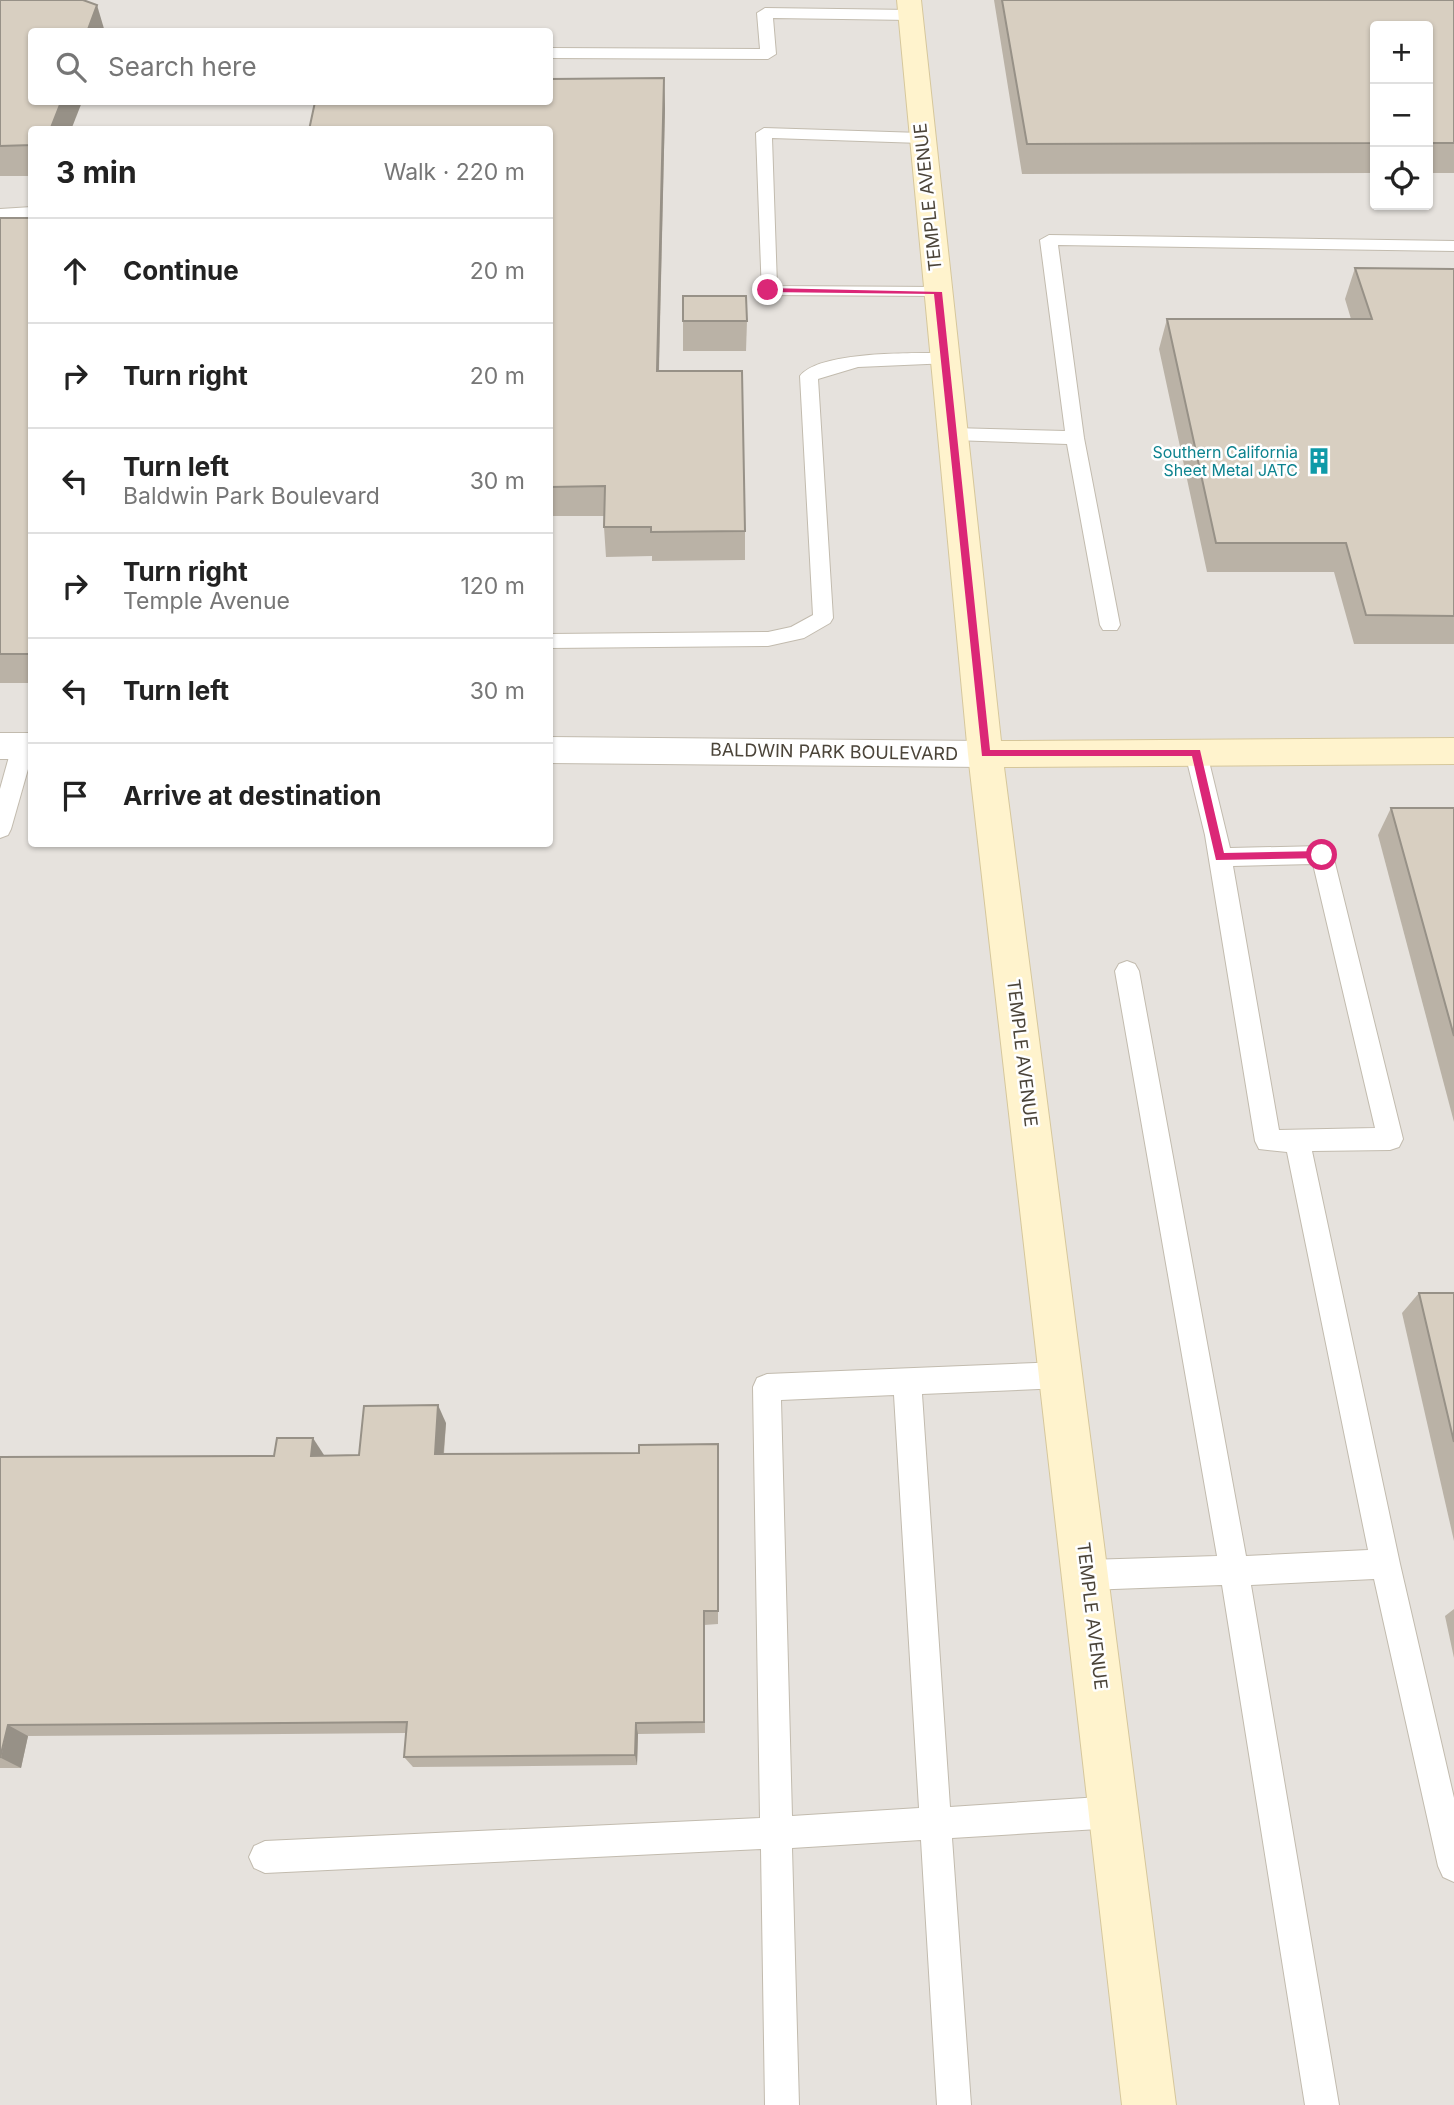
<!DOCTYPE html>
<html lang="en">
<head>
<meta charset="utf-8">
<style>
  :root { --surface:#fff; --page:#f6f6f6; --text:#222; --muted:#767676; --line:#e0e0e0 }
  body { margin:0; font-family:Inter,sans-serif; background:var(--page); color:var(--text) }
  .controls { position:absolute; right:21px; top:21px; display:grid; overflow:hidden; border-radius:7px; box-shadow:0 2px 5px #0004 }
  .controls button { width:63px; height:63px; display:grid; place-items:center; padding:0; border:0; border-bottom:2px solid var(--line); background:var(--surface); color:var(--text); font:35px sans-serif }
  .stop { position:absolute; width:21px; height:21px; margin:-16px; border:5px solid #db2777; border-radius:50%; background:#fff }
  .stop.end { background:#db2777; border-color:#fff; box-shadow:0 2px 7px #0008 }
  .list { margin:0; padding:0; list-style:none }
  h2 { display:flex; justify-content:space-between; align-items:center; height:91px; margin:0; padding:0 28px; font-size:30px }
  h2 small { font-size:23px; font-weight:400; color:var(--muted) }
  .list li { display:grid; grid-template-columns:46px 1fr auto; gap:21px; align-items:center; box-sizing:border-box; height:105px; padding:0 28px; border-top:2px solid var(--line) }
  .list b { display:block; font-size:26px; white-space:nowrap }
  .list p { margin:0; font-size:23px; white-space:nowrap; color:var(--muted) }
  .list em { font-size:23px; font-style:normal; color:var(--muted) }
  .icon { flex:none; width:38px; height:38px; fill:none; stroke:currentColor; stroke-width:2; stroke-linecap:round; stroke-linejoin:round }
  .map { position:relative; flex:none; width:1454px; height:2105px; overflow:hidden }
  .search { position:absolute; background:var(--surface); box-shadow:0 2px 5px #0004; left:28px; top:28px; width:525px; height:77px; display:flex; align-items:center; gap:18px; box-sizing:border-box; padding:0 24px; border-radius:7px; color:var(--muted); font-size:26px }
  .panel { position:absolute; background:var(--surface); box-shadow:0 2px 5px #0004; left:28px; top:126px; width:525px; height:721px; border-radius:7px }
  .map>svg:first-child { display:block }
  .industrial { fill:#e6e2dd; fill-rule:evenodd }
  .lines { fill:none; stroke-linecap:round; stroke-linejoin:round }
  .service-casing { stroke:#c2bbae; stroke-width:2 }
  .minor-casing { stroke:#c2bbae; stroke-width:2 }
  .secondary-casing { stroke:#d6c79b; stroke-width:2 }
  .service { fill:#fff; fill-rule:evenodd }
  .minor { fill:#fff; fill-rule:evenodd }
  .secondary { fill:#fff3cd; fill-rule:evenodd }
  .wall { fill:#bab2a6 }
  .shaded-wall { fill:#979187 }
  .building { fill:#d8cfc1; stroke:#979187; stroke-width:2 }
  .route { fill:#db2777 }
  .labels { text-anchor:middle; stroke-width:5; stroke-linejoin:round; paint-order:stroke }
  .far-culture-label { font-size:16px; fill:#0d838f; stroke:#fff; text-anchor:end }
  .street-label { font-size:18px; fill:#4b4439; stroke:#fff }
</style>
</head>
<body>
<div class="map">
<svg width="1454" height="2105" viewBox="0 0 1454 2105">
  <rect width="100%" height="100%" fill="#f6f3ec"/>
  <path class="industrial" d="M0,0H1454V2105H0ZM1375,26H1428V205H1375ZM32,32H550V102H32ZM32,130H550V844H32Z"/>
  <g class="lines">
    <defs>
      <g id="service">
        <path d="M765,8L911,10L919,15L911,20L773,18L776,54L768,59L550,58V48L760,49L757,13Z"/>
        <path d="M764,128L921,133L929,138L921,143L772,138L777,286L938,287L947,292L944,296L762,295L756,133Z"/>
        <path d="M32,207V217L0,219V209Z"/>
        <path d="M1049,235L1454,241V251L1058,245L1084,438L1120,625L1117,630H1103L1100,625L1067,444L953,440L944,434L953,428L1065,431L1040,240Z"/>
        <path d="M944,353L953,359L950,363L858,367L818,379L833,618L830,623L804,638L768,646L550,648V634L768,632L791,627L813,615L800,376C819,351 913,353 944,353Z"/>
        <path d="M23,738L32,742V755L11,829L8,835L0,838V789L12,746L15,740Z"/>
        <path d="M1196,745L1204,747L1207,753L1230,848L1322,846L1330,849L1333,855L1403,1139L1399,1147L1390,1150L1312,1151L1400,1564L1454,1798V1882L1443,1877L1438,1866L1374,1579L1251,1585L1339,2105H1305L1222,1585L1087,1590L1077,1585L1072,1575L1077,1565L1087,1560L1217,1556L1115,971L1119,964L1127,961L1135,964L1139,971L1246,1556L1368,1550L1287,1152L1259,1149L1255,1141L1205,835L1185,753L1188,747ZM1313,864L1375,1128L1279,1130L1233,866Z"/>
        <path d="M1062,1362L1072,1366L1076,1375L1072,1384L1062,1388L922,1394L950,1807L1115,1796L1126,1801L1131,1812L1126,1823L1115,1828L952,1838L971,2105H937L921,1840L792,1848L799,2105H765L761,1849L265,1873L254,1868L249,1857L254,1846L265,1841L760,1818L753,1387L757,1378L767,1374ZM894,1395L919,1808L792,1816L781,1400Z"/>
      </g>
      <g id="minor">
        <rect x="0" y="733" width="32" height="26"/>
        <path d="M550,737L985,741L997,745L1002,754L997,763L985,767L550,763Z"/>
      </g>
      <path id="secondary" d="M897,0H921L1001,741L1454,738V764L1004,767L1176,2105H1122L968,754Z"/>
    </defs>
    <use href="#service" class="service-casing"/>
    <use href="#minor" class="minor-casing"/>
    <use href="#secondary" class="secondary-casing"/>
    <use href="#service" class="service"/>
    <use href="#minor" class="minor"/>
    <use href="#secondary" class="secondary"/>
  </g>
  <g class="wall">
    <path d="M0,0L32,130V176H0Z"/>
    <path d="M994,0H1454V173H1428V26H1375V173L1022,174Z"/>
    <path d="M664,78L665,108L659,371L745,531V560L652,561V556L606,557L604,527V516H550V130Z"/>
    <rect x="0" y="218" width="32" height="465"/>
    <path d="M1355,268L1454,269V644H1354L1334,572H1207L1159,349L1167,319H1351L1345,299Z"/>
    <path d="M683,321H747L746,351H683Z"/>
    <path d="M1391,808H1454V1122L1378,835Z"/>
    <path d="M1419,1293H1454V1541L1402,1313Z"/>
    <path d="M446,1423L444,1454L639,1453L718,1444V1624L704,1625L705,1733L638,1734L637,1765L413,1767L404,1757L406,1733L28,1736L21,1768H0V1457L359,1455Z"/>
    <path d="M1454,1609V1658L1445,1616Z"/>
  </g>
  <g class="shaded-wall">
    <path d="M97,5L105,32H87Z"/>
    <path d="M664,78L665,108L658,401L657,371Z"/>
    <path d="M61,102H82L71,130H50Z"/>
    <path d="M438,1405L446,1423L442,1471L435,1454Z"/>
    <path d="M313,1438L324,1455L311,1456Z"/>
    <path d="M636,1723L638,1734L637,1765L635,1755Z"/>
    <path d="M8,1725L28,1736L21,1768L1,1758Z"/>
  </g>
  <g class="building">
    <path d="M0,0H83L97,5L87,32H32V102H61L50,130H32V145L0,146Z"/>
    <path d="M1002,0H1454V143H1428V26H1375V143L1027,144Z"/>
    <path d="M664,78L657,371H742L745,531L651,532V527H604L605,486L550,487V130H309L315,102H550V79Z"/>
    <rect x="0" y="218" width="32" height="436"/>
    <path d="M1355,268L1454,269V616L1366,615L1346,543H1216L1167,319H1372Z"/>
    <path d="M683,296H746L747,321H683Z"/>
    <path d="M1391,808H1454V1036Z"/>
    <path d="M1419,1293H1454V1442Z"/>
    <path d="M438,1405L435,1454L639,1453V1445L718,1444V1611H704V1722L636,1723L635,1755L404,1757L407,1722L8,1725L0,1758V1457L274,1456L277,1438H313L311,1456L359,1455L364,1406Z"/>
  </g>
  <path class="route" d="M768,288L942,292L990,750H1200L1224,853L1322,851L1327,855L1325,858L1216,860L1192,756H982L934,294L765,292Z"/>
  <defs>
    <symbol id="building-bare" viewBox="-9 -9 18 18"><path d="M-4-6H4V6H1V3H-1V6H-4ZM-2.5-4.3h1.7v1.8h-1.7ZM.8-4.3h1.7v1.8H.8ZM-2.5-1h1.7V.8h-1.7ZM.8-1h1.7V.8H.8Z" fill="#0f9aa8" stroke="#fff" stroke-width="2.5" paint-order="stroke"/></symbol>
  </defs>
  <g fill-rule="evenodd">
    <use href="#building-bare" x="1300" y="442" width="38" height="38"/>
  </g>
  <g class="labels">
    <g class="far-culture-label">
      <text x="1298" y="458">Southern California<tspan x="1298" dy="18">Sheet Metal JATC</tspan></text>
    </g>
    <g class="street-label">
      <text transform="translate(928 197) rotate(-96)" y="6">TEMPLE AVENUE</text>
      <text transform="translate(834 752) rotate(1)" y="6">BALDWIN PARK BOULEVARD</text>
      <text transform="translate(1022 1053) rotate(83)" y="6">TEMPLE AVENUE</text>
      <text transform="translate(1092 1616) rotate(83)" y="6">TEMPLE AVENUE</text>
    </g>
  </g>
</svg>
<div class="controls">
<button>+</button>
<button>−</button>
<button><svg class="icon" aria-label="locate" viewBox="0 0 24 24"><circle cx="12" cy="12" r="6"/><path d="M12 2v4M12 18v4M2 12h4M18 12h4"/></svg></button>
</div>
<div class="stop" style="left:1322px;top:855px"></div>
<div class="stop end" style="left:768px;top:290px"></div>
<div class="search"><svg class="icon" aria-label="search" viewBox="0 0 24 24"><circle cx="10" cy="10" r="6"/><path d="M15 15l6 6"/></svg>Search here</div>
<section class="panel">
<h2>3 min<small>Walk · 220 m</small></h2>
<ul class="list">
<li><svg class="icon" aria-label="ahead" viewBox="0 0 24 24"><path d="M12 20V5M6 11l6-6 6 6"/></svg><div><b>Continue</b></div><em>20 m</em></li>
<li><svg class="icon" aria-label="right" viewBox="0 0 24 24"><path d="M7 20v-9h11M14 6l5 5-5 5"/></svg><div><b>Turn right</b></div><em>20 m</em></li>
<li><svg class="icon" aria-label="left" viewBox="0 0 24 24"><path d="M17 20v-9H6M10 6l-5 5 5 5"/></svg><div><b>Turn left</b><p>Baldwin Park Boulevard</p></div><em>30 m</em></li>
<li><svg class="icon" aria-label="right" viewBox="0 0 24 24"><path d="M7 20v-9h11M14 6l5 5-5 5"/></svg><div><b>Turn right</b><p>Temple Avenue</p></div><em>120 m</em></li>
<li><svg class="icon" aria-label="left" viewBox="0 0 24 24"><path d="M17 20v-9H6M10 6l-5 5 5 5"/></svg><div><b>Turn left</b></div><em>30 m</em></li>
<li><svg class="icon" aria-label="arrive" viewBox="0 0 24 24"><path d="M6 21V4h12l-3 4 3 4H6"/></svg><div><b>Arrive at destination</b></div></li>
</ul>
</section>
</div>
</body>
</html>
